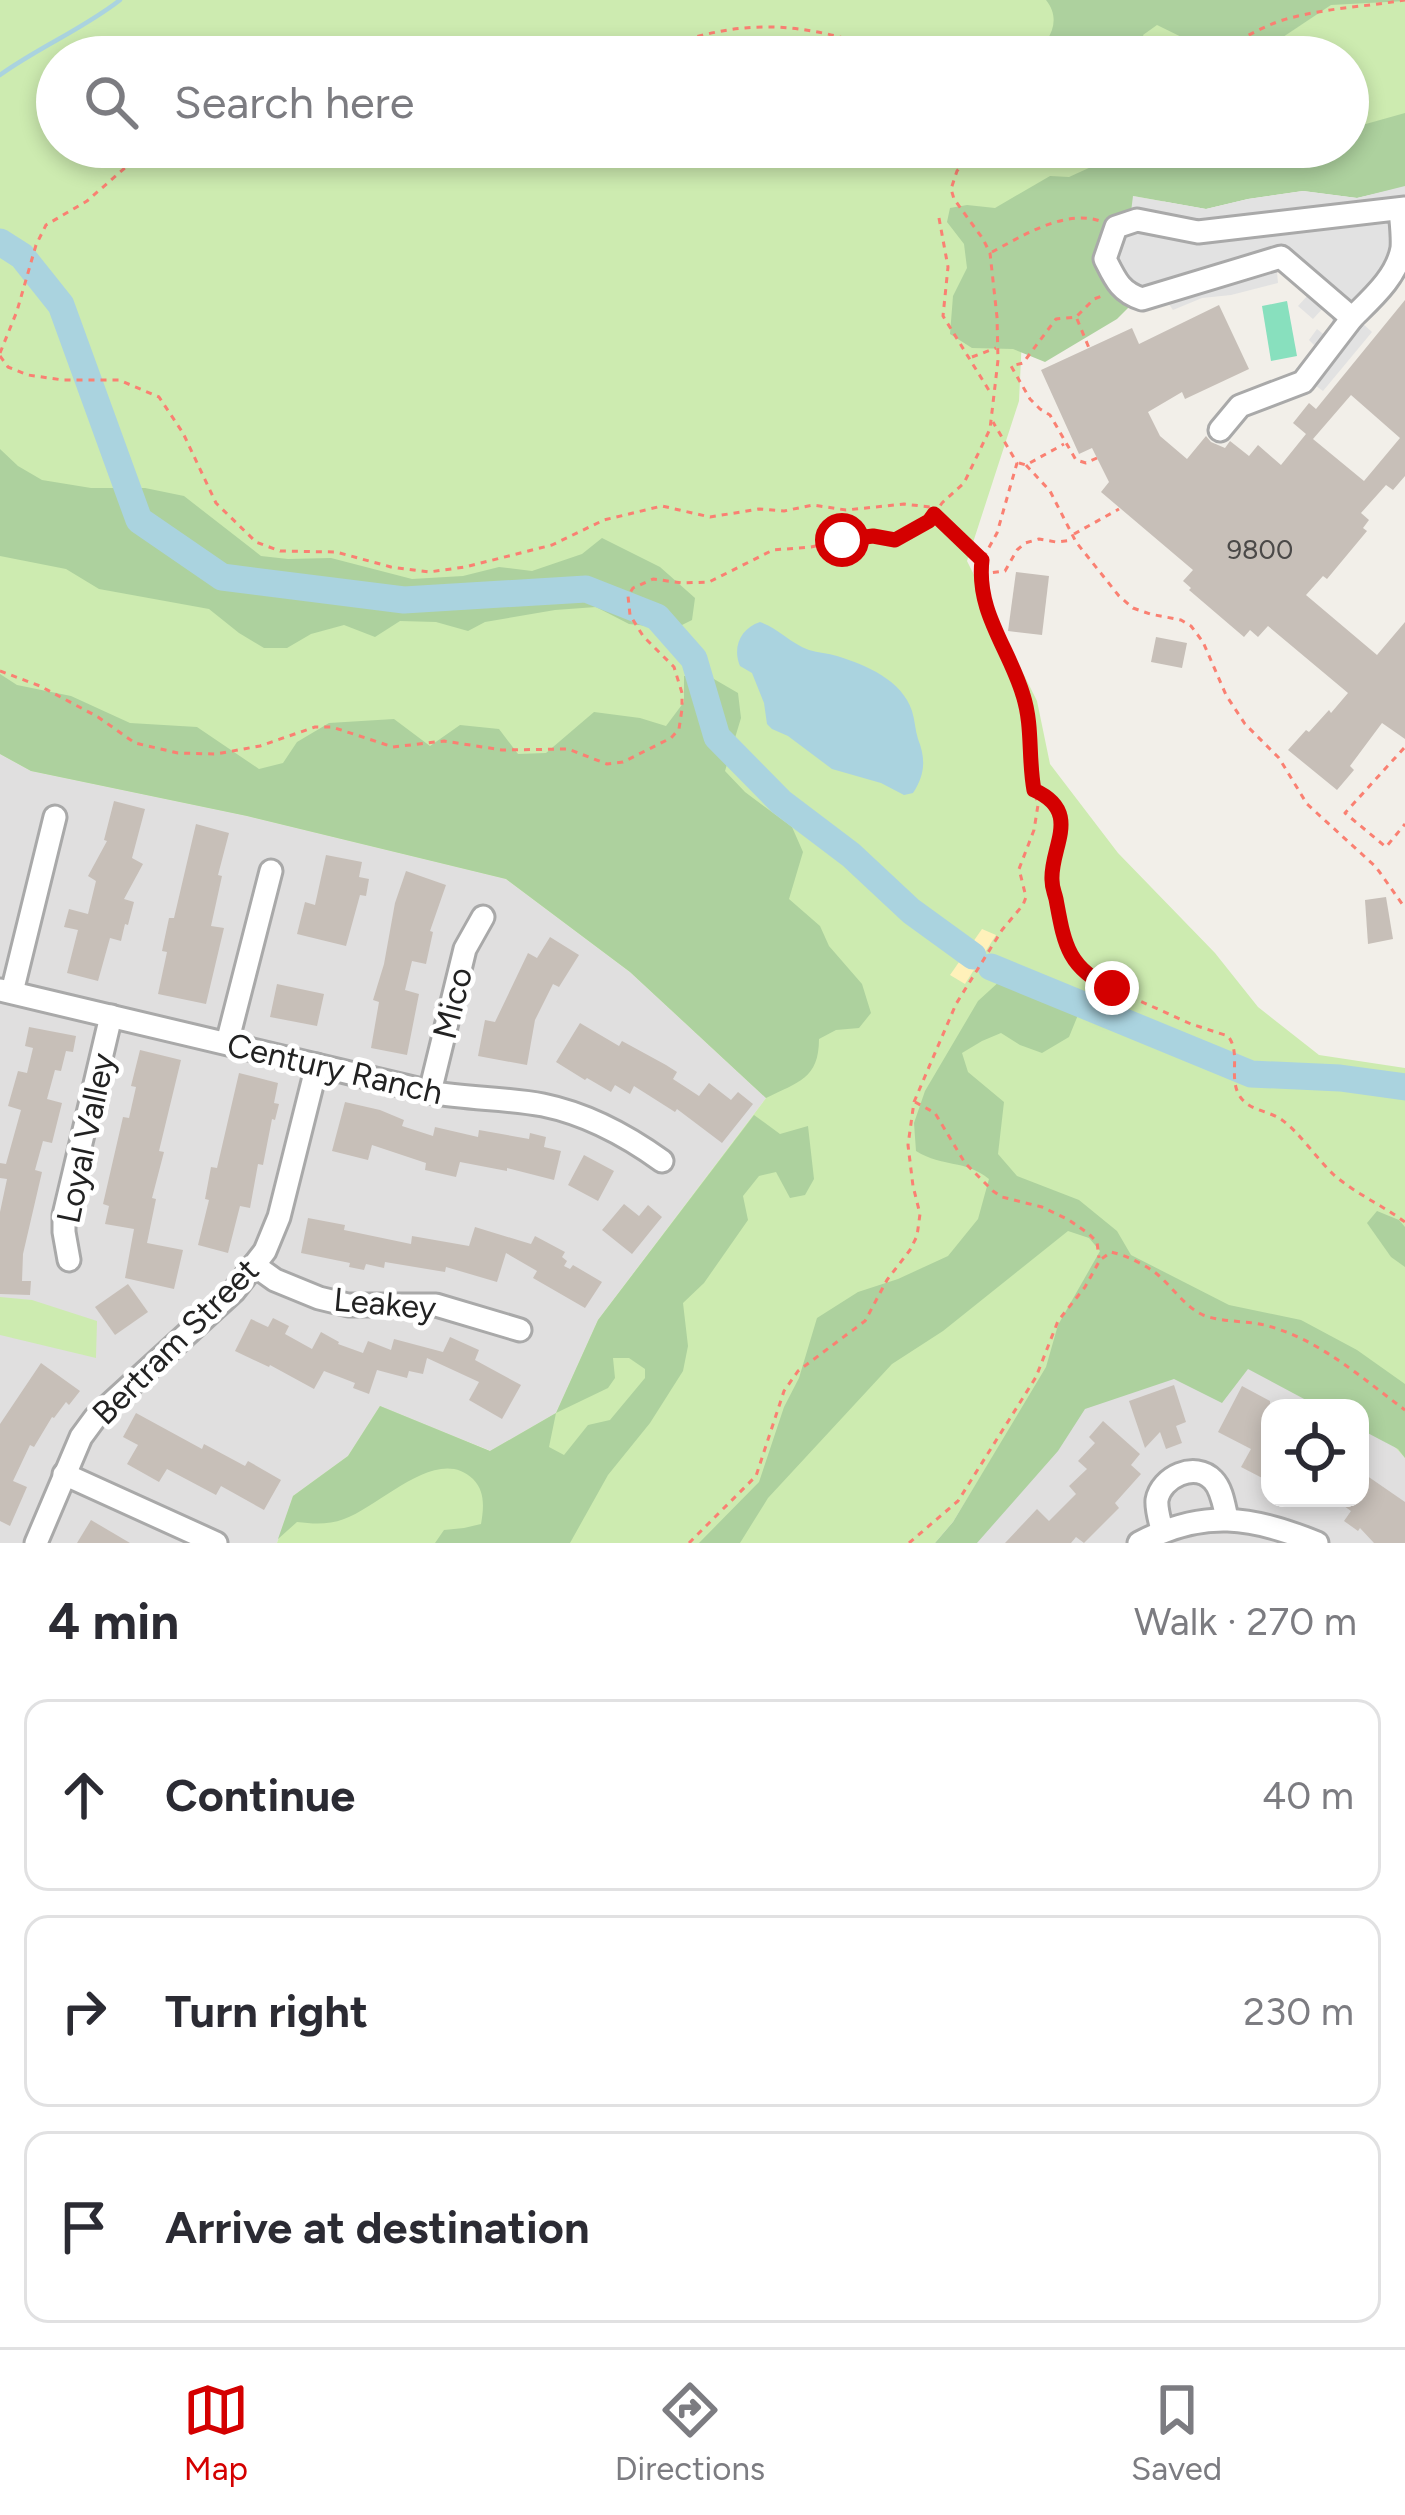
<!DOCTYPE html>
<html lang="en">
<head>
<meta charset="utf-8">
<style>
  :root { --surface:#fff; --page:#f2f2f3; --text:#2b2b33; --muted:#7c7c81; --line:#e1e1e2; --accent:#d40000 }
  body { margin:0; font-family:Figtree,sans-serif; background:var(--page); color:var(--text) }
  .controls { position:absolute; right:36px; bottom:36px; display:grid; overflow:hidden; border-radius:24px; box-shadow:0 6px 18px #0003 }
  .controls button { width:108px; height:108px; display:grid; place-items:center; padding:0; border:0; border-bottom:3px solid var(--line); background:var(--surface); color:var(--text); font:60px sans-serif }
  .stop { position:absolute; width:36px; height:36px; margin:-27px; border:9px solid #d40000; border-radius:50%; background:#fff }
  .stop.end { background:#d40000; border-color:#fff; box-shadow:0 3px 12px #0008 }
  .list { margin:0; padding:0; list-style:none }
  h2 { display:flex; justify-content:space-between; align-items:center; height:156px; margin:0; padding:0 48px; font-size:51px }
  h2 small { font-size:39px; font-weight:400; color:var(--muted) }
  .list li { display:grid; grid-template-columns:78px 1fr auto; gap:36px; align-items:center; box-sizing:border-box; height:192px; margin:0 24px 24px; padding:0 24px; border:3px solid var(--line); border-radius:24px }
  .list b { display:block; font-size:45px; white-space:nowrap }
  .list em { font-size:39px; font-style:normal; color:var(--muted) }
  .icon { flex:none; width:66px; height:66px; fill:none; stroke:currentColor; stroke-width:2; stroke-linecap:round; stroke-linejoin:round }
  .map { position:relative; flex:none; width:1405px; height:1543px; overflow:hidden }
  .search { position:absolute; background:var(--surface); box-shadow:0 6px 18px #0003; left:36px; right:36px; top:36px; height:132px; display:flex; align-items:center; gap:30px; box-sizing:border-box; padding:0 42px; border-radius:66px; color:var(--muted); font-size:45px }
  .sheet { height:804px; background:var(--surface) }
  nav { display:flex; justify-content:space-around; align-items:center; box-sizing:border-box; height:168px; border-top:3px solid var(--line); background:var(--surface); font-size:33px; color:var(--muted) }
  nav a { display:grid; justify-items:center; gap:6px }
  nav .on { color:var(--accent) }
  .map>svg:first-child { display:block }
  .residential { fill:#e0dfdf }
  .grass { fill:#cdebb0; fill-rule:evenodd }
  .forest { fill:#add19e; fill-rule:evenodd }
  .sand { fill:#fff1ba }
  .pitch { fill:#88e0be }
  .parking { fill:#e2e2e2 }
  .water { fill:#aad3df }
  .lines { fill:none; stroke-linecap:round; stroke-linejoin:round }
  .stream { stroke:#aad3df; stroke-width:4.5 }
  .river { stroke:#aad3df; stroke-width:27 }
  .building { fill:#c7bfb8; fill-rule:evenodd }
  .minor-casing { stroke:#a9a9a9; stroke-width:27 }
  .path { stroke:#fa8072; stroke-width:3; stroke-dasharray:6 6; stroke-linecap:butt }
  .minor { stroke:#fff; stroke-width:21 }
  .route { stroke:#d40000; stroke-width:15 }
  .labels { text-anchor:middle; stroke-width:10; stroke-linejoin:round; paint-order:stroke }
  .number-label { font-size:27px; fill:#4b4948 }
  .street-label { font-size:33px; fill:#222; stroke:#fff }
</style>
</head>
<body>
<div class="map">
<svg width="1405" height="1543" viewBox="0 0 1405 1543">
  <rect width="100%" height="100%" fill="#f2efe9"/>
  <g class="residential">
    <path d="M0,754L31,771L247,816L506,879L630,972L766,1098L598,1320L556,1413L491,1451L380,1407L348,1456L293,1496L277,1543H0Z"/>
    <path d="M1105,1273L1329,1408H1270V1498H1360V1427L1398,1449L1405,1458V1543H935L953,1522Z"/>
  </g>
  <g class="grass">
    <path d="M0,0H1405V151L1185,181L1022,337L1019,401L967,561L1037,701L1050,764L1118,853L1215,953L1258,1007L1319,1055L1405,1068V1458L1360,1408L1105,1274L953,1522L935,1543H277L293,1496L348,1456L380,1406L490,1451L556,1413L598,1320L766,1098L630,972L506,879L247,816L31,771L0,754ZM57,57H1348V147H57Z"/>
    <path d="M0,1297L32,1300L97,1321L96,1358L0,1335Z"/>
  </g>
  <g class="forest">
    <path d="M1046,0H1405V1L1331,5L1274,43L1248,41L1208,50L1157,25L1143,35L1153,57H1030C1049,43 1063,21 1046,0Z"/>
    <path d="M1405,113V187L1357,198L1303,191L1248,199L1206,209L1133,196V303L1117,319L1045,362L1013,349L972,348L950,334L953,296L967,268L964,244L947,222L950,208L967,205L995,208L1050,176L1069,177L1102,162L1131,156L1158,155L1178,149L1207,154L1223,164L1243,167L1310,147H1348V129Z"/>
    <path d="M0,449L18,466L42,480L91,488H145L184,496L261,556L288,559L331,558L412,579L463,576L499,567L532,571L582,554L602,538L660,567L695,598L692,620L680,626L664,621L648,626L629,624L596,607L555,610L485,622L468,631L436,622L400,621L375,637L344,625L311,634L287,648H264L239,633L209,609L99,589L66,569L0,556Z"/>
    <path d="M0,674L17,685L71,696L130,723L197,727L259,769L283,763L297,742L329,723L394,719L430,746L460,725L499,729L518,754L546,753L594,712L640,718L666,726L684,702V676L707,675L738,693L741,718L725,771L745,792L792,827L803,852L789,899L820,926L829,946L862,984L871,1013L859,1028L836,1030L819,1039C819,1079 798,1082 766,1098L630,972L506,879L247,816L31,771L0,754Z"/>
    <path d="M1001,980L1032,989L1078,1015L1069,1037L1042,1053L1020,1045L1001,1033L982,1041L962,1053L968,1072L1004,1102L998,1154L1017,1176L1079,1200L1117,1231L1131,1255L1229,1305L1301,1320L1357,1350L1405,1384V1458L1398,1449L1360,1429V1408H1321L1248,1369L1222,1403L1174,1379L1085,1409L1058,1451L977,1543H935L953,1522L1046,1367L1058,1325L1100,1251L1089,1238L1068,1231L943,1331L892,1364L768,1498L740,1543H699L759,1482L784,1407L799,1378L817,1318L858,1292L898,1279L948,1256L978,1219L989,1179C964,1159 944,1168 916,1151L914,1123L925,1091L978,1001Z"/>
    <path d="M754,1115L780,1134L808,1126L814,1179L805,1195L790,1198L776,1172L759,1176L743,1196L748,1220L704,1283L683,1303L688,1346L683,1371L650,1423L608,1475L570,1543H435L444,1530L464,1528L481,1524C484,1507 485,1491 473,1479C437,1444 381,1506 344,1519C328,1525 314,1524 297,1522L278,1539L293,1496L348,1456L380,1406L490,1451L556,1413L598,1320ZM613,1358H629L645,1369V1378L610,1420L588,1425L564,1455L549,1447L556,1413L608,1388L615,1378Z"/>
    <path d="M1377,1211L1399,1220L1405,1227V1267L1391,1257L1367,1223Z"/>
  </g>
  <path class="sand" d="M982,929L996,935L965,984L950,975Z"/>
  <path class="pitch" d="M1287,301L1297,356L1271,361L1262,306Z"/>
  <path class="parking" d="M1405,186V271L1362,323L1372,332L1323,391L1301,375L1318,349L1309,340L1317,329L1327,337L1332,332V316L1325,306L1313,319L1298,306L1309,294L1283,272H1277L1278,283L1231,295L1202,298L1173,310L1166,300L1133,303L1104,229L1131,212L1133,196L1206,209L1248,199L1303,191L1357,198Z"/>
  <path class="water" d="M760,622C778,628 790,643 809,650C818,653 828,653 837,656C866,665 902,680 912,711C915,720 915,730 918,739C926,759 925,775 913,793L904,795L881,783L832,769L788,736L772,729L767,724L764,703L752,673L740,666C732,647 741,628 760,622Z"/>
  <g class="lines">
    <path class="stream" d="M0,75C39,47 83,29 120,0"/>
    <g class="river">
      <path d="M0,242L22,256L61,305L139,520L222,577L404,600L586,589L657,617L694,659L717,737L781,802L851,855L911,911L973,956"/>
      <path d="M991,967L1251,1074L1340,1078L1405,1087"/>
    </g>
  </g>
  <g class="building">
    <path d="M1405,300V476L1393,490L1386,485L1361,513L1369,520L1363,528L1367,531L1327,579L1323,576L1306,595L1377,655L1405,622V739L1382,723L1350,766L1354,770L1337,790L1288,750L1306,730L1309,732L1329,710L1331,713L1348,693L1268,626L1258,637L1250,630L1244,637L1189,590L1191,588L1183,581L1193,570L1101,492L1109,482L1092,448L1079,454L1041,370L1132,328L1139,344L1219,305L1249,369L1185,399L1182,392L1148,412L1160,436L1187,459L1206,436L1211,442L1225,448L1230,441L1249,456L1258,445L1281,465L1306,434L1293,423L1309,403L1316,409ZM1351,395L1400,438L1364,481L1313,439Z"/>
    <path d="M1016,572L1049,576L1042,635L1008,631Z"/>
    <path d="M1156,637L1187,643L1182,668L1151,662Z"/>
    <path d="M114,801L145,809L132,858L143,864L124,899L134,902L128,925L125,924L121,941L110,938L98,981L67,973L78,930L64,927L69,909L88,914L96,881L88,876L107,841L104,840Z"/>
    <path d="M196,824L229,833L218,875L222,876L211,926L224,928L206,1004L158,994L167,952L162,951L169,918H174Z"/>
    <path d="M326,855L362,862L359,877L369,879L366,896L360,895L346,946L297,934L305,902L315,905Z"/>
    <path d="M406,871L446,885L430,931L433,932L426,964L412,961L405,990L419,994L407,1055L371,1048L379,1002L373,1000L384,964L395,903Z"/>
    <path d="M1386,897L1393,939L1368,944L1365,900Z"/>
    <path d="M550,937L579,955L559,987L553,984L535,1020L527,1065L478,1056L485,1020L495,1022L528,953L537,958Z"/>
    <path d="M277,984L324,994L317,1026L270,1017Z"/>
    <path d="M580,1023L619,1046L622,1041L666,1065L677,1072L673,1079L699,1096L709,1083L731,1100L738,1092L753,1104L722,1143L677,1109L675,1112L634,1086L630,1094L615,1085L611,1092L587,1078L585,1080L556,1062Z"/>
    <path d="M29,1027L76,1036L73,1052L66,1051L61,1071L55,1070L47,1099L62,1103L52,1143L43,1141L35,1170L42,1172L23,1254L22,1281H31L30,1295L0,1294V1212L7,1179L0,1178V1163L6,1164L21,1110L8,1106L18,1071L27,1073L33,1048L25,1046Z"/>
    <path d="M140,1050L181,1060L159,1151L164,1152L152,1198L156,1199L147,1243L183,1250L174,1289L125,1278L134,1229L105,1224L109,1206L103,1204L123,1117L129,1118L136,1087L131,1086Z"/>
    <path d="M239,1073L278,1083L274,1103L279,1104L275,1120L272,1119L263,1165L258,1164L250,1208L240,1206L228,1253L198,1245L209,1200L205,1199L211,1167L217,1168Z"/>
    <path d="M345,1102L380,1110L404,1120L402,1126L433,1136L435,1127L478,1137L479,1130L529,1139L530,1133L546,1137L544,1147L561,1151L554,1180L507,1168V1171L460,1162L456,1177L425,1170L426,1163L372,1145L368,1160L332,1151Z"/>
    <path d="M584,1155L614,1171L598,1201L568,1185Z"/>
    <path d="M624,1204L639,1216L648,1205L662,1217L632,1254L602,1230Z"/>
    <path d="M308,1218L345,1225L344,1230L411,1244L412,1236L469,1246L475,1227L531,1244L535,1236L565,1252L562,1257L567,1261L564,1266L570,1269L573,1265L602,1282L585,1308L533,1278L537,1271L506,1253L497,1282L446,1267L445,1272L385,1262L384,1268L366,1264L364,1270L349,1267L350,1263L301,1253Z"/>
    <path d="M128,1284L148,1312L115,1335L95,1307Z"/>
    <path d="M273,1318L289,1326L285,1334L312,1349L321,1332L339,1342L338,1344L363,1353L368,1341L391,1350L394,1339L443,1352L450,1337L479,1350L475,1360L521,1385L502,1419L469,1400L479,1382L427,1358L423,1374L409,1371L407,1378L377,1370L369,1394L353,1388L355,1383L324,1371L314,1389L270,1365L269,1367L235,1351L251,1319L268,1327Z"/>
    <path d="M41,1363L80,1391L69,1405L66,1402L54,1418L52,1417L34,1447L30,1445L13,1481L27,1487L10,1526L0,1521V1424Z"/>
    <path d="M1174,1385L1186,1422L1176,1426L1182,1443L1166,1449L1160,1432L1145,1448L1129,1401Z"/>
    <path d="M1242,1386L1270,1401V1482L1241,1467L1251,1449L1218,1432Z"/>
    <path d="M136,1413L202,1449L204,1444L245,1466L248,1461L281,1480L264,1510L221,1486L216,1495L167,1469L159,1482L127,1464L138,1445L123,1437Z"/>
    <path d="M1103,1421L1140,1454L1131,1465L1141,1474L1115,1503L1119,1508L1084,1543L1076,1537L1071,1543H1005L1037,1509L1049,1521L1076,1494L1069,1486L1087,1469L1078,1461L1095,1443L1089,1437Z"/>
    <path d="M1360,1471L1405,1502V1543H1374L1360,1528L1358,1531L1344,1521L1351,1511L1333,1498H1360Z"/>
    <path d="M91,1520L130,1543H77Z"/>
  </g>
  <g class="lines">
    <defs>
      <g id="minor">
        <path d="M1400,209C1401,222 1403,236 1402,248C1397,277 1371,299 1352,318L1281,257L1142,299C1120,292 1115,279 1105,259L1116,227L1137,220L1198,232L1405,208"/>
        <path d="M1220,430L1240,406L1303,382L1352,318"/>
        <path d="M0,990L430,1092C467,1099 506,1098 543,1105C587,1114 626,1135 662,1161"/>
        <path d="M12,992L55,817"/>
        <path d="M227,1043L271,871"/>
        <path d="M430,1092L465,949L483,917"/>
        <path d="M69,1260L64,1232V1215L111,1016"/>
        <path d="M254,1265L275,1280L319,1298L348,1305H436L520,1330"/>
        <path d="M64,1474L216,1543"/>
        <path d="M1162,1530C1160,1521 1156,1509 1157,1500C1161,1477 1195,1461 1213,1480C1222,1489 1224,1506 1227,1518"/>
        <path d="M36,1543L81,1437L95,1418L234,1291L265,1251L279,1217L317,1065"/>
        <path d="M1139,1543C1203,1509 1252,1516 1317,1543"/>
      </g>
    </defs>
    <use href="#minor" class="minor-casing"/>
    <g class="path">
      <path d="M641,57C732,16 805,18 896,57"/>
      <path d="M1206,57C1232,46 1255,29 1283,20C1323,8 1364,7 1405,0"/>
      <path d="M228,147L290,156L328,147"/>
      <path d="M939,218L948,267L943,316L990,392"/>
      <path d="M992,252C1022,236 1065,209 1100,221"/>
      <path d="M1077,319L1089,348"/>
      <path d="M0,353L17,311L36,245L46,225L87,201L134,160L159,147"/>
      <path d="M0,356L8,367L28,375L63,380H119L159,397L183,433L216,503L256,542L280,551L336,552L391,567L429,572L465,567L552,545L604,520L662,506L710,517L759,509L784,511L813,505L846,510L904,504L930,507L938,520L980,558"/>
      <path d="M972,357L996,348"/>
      <path d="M1097,458L1086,463L1076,460L1050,415L1040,409L1030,399L1011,366L1023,363L1056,319L1076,317L1094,299L1105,295"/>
      <path d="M1019,463L1026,465L1064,444"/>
      <path d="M1026,465L1050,491L1076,542L1119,596L1133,608L1150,614L1181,620L1191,626L1203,642L1226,695L1245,724L1279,758L1307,804L1376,867L1405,908"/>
      <path d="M1074,534L1119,509"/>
      <path d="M981,574L1005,571L1017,550L1025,543L1039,539L1056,542L1073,540"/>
      <path d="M0,671L40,686L98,717L135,743L178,753L216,754L260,746L315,727H332L393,747L444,741L502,750L568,749L607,764L623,762L671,738L679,729L682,709V693L674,667L643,636L630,615L628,596L633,588L653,579L682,583L709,582L773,550L811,547L859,536L895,540L929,522L942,503L964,483L990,429L998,360L997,317L990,253L983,239L954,199L951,189L957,171L978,147"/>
      <path d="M1404,748L1345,813L1386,847L1405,824"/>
      <path d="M1036,791C1049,797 1058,811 1062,826L1052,881L1061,935L1076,964L1100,983L1191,1024L1228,1036C1242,1054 1227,1079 1241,1098C1251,1111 1270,1111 1282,1120C1299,1132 1317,1159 1334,1175C1356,1194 1382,1205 1405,1222"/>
      <path d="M915,1102L935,1113L965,1163L993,1191L1002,1197L1042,1207L1069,1220L1089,1234L1097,1242L1099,1258"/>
      <path d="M689,1543L756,1476L784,1391L798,1371L865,1321L887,1280L910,1250L917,1236L920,1214L913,1186L908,1145L914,1102L956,1004L1002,930L1023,905L1026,897L1019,869L1034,830L1038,805L1030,772L1029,729L1024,697L1016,676L991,623L983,596L981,574L982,560L997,533L1017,463L993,422"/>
      <path d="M909,1543L958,1501L1036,1377L1058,1321L1085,1287L1100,1260L1111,1252C1125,1255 1141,1263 1153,1271C1171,1284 1183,1306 1203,1315C1224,1323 1247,1320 1268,1326C1320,1340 1363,1379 1405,1410"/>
    </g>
    <use href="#minor" class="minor"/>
  </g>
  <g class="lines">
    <path class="route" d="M842,540L873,536L895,540L929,521L934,514L982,560C976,612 1009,648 1023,695C1033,726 1028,758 1034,790C1083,812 1050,847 1052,880C1052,888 1054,891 1056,899C1064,942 1067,969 1112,988"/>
  </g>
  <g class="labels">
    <g class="number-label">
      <text x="1260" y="559">9800</text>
    </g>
    <g class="street-label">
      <text transform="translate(452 1003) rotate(-76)" y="12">Mico</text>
      <text transform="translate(335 1068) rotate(13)" y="12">Century Ranch</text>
      <text transform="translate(85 1138) rotate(-78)" y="12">Loyal Valley</text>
      <text transform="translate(385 1303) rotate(5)" y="12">Leakey</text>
      <text transform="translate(175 1341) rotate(-45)" y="12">Bertram Street</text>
    </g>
  </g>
</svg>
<div class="controls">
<button><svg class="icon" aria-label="locate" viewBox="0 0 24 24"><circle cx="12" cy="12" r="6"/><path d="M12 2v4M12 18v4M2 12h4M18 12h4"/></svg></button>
</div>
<div class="stop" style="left:842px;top:540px"></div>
<div class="stop end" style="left:1112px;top:988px"></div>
<div class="search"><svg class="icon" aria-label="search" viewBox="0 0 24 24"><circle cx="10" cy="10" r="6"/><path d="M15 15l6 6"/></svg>Search here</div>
</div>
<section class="sheet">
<h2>4 min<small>Walk · 270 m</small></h2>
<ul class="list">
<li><svg class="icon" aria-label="ahead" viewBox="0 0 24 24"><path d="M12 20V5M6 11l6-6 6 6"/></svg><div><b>Continue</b></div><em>40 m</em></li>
<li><svg class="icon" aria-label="right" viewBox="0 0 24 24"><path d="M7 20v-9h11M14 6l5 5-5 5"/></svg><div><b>Turn right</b></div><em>230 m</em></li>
<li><svg class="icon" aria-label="arrive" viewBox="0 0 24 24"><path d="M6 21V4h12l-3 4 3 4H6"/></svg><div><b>Arrive at destination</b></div></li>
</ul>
</section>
<nav>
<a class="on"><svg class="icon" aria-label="map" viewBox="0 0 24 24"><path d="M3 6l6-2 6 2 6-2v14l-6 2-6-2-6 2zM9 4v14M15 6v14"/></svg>Map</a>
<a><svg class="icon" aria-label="directions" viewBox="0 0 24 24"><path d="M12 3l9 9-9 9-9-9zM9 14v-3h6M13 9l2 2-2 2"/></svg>Directions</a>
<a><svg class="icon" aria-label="saved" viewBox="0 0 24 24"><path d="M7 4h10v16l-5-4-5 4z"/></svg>Saved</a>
</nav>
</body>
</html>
